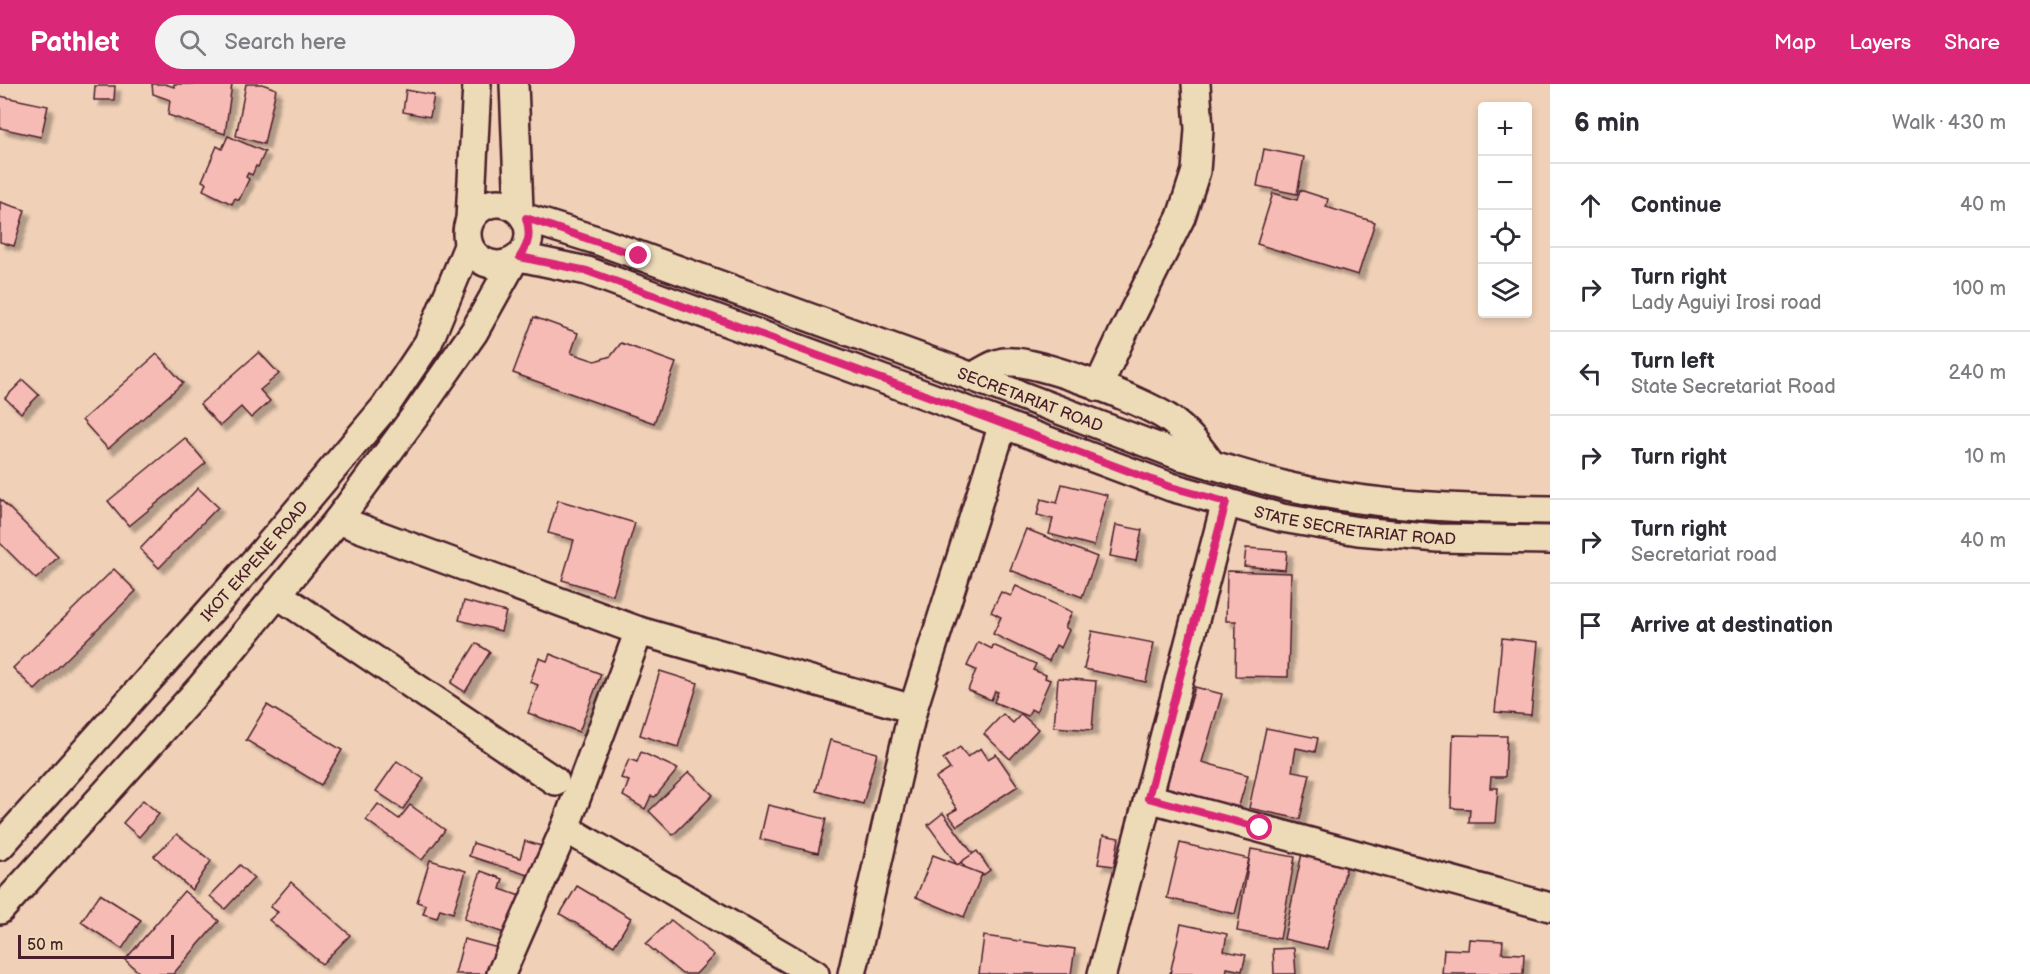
<!DOCTYPE html>
<html lang="en">
<head>
<meta charset="utf-8">
<style>
  :root { --surface:#fff; --page:#f2f2f3; --text:#2b2b33; --muted:#7c7c81; --line:#e1e1e2; --accent:#db2777 }
  body { margin:0; font-family:"Balsamiq Sans",sans-serif; background:var(--page); color:var(--text) }
  .controls { position:absolute; right:18px; top:18px; display:grid; overflow:hidden; border-radius:6px; box-shadow:0 3px 9px #0003 }
  .controls button { width:54px; height:54px; display:grid; place-items:center; padding:0; border:0; border-bottom:2px solid var(--line); background:var(--surface); color:var(--text); font:30px sans-serif }
  .scale { position:absolute; left:18px; bottom:15px; width:156px; box-sizing:border-box; padding-left:6px; border:3px solid #4a1f2b; border-top:0; font-size:16px; line-height:21px; white-space:nowrap; color:#4a1f2b; -webkit-text-stroke:4px #eddbb8; paint-order:stroke }
  .stop { position:absolute; width:18px; height:18px; margin:-14px; border:4px solid #db2777; border-radius:50%; background:#fff }
  .stop.end { background:#db2777; border-color:#fff; box-shadow:0 2px 6px #0008 }
  .list { margin:0; padding:0; list-style:none }
  h2 { display:flex; justify-content:space-between; align-items:center; height:78px; margin:0; padding:0 24px; font-size:26px }
  h2 small { font-size:20px; font-weight:400; color:var(--muted) }
  .list li { display:grid; grid-template-columns:39px 1fr auto; gap:18px; align-items:center; box-sizing:border-box; height:84px; padding:0 24px; border-top:2px solid var(--line) }
  .list b { display:block; font-size:22px; white-space:nowrap }
  .list p { margin:0; font-size:20px; white-space:nowrap; color:var(--muted) }
  .list em { font-size:20px; font-style:normal; color:var(--muted) }
  .icon { flex:none; width:33px; height:33px; fill:none; stroke:currentColor; stroke-width:2; stroke-linecap:round; stroke-linejoin:round }
  .map { position:relative; flex:none; width:1550px; height:890px; overflow:hidden }
  header { display:flex; align-items:center; gap:36px; box-sizing:border-box; height:84px; padding:0 30px; background:var(--accent); color:#fff }
  header strong { font-size:28px }
  nav { display:flex; gap:33px; margin-inline-start:auto; font-size:21px }
  .search { width:420px; height:54px; background:var(--page); display:flex; align-items:center; gap:15px; box-sizing:border-box; padding:0 21px; border-radius:33px; color:var(--muted); font-size:22px }
  main { display:flex }
  aside { flex:1; background:var(--surface) }
  .map>svg:first-child { display:block }
  .building { fill:#f7bbb5; stroke:#4a1f2b; stroke-width:1.5; filter:url(#shadow) }
  .lines { fill:none; stroke-linecap:round; stroke-linejoin:round }
  .minor-casing { stroke:#4a1f2b; stroke-width:32 }
  .minor { stroke:#eddbb8; stroke-width:27 }
  .route { stroke:#db2777; stroke-width:8 }
  .labels { text-anchor:middle; stroke-width:4.5; stroke-linejoin:round; paint-order:stroke }
  .street-label { font-size:16px; fill:#4a1f2b; stroke:#eddbb8 }
</style>
</head>
<body>
<header>
<strong>Pathlet</strong>
<div class="search"><svg class="icon" aria-label="search" viewBox="0 0 24 24"><circle cx="10" cy="10" r="6"/><path d="M15 15l6 6"/></svg>Search here</div>
<nav><a>Map</a><a>Layers</a><a>Share</a></nav>
</header>
<main>
<div class="map">
<svg width="1550" height="890" viewBox="0 0 1550 890">
  <defs>
    <filter id="shadow"><feDropShadow dx="5.5" dy="5.5" stdDeviation="1.5" flood-color="#0004"/></filter>
  </defs>
  <rect width="100%" height="100%" fill="#f0d1b7"/>
  <filter id="ink" filterUnits="userSpaceOnUse"><feTurbulence type="fractalNoise" baseFrequency=".0167" numOctaves="2"/><feDisplacementMap in="SourceGraphic" scale="12" xChannelSelector="R" yChannelSelector="G"/><feConvolveMatrix kernelMatrix="1 2 1 2 8 2 1 2 1" color-interpolation-filters="sRGB"/></filter>
  <g filter="url(#ink)">
    <g class="building">
      <path d="M152,0H165L174,3V0H232L225,50L168,31L170,16L153,10Z"/>
      <path d="M246,0H262L276,5L264,60L236,52Z"/>
      <path d="M95,2H115L114,16H94Z"/>
      <path d="M406,6L434,11L430,33L403,28Z"/>
      <path d="M0,12L48,22L41,53L0,44Z"/>
      <path d="M228,52L265,68L258,83L256,82L252,91L248,89L246,93L249,95L239,116L235,114L232,120L203,106L206,99L202,97L217,62L222,65Z"/>
      <path d="M1264,65L1304,73L1297,110L1257,102Z"/>
      <path d="M1300,106L1328,115L1326,123L1375,138L1358,191L1257,160L1273,109L1297,116Z"/>
      <path d="M0,118L25,126L14,162L0,158Z"/>
      <path d="M534,233L578,249L571,269L595,277L611,272L621,259L676,279L654,339L513,289Z"/>
      <path d="M259,268L279,290L260,306L270,317L251,334L241,323L220,342L200,320Z"/>
      <path d="M157,270L183,299L108,365L82,336Z"/>
      <path d="M23,296L39,311L21,329L5,314Z"/>
      <path d="M185,354L206,379L129,442L108,417Z"/>
      <path d="M1062,400L1107,411L1094,462L1049,450L1053,435L1037,431L1041,415L1057,419Z"/>
      <path d="M198,404L218,423L159,484L140,465Z"/>
      <path d="M0,415L58,473L36,495L0,459Z"/>
      <path d="M558,416L635,439L613,511L562,496L574,456L548,449Z"/>
      <path d="M1116,441L1142,446L1136,477L1110,472Z"/>
      <path d="M1026,445L1097,473L1082,513L1010,486Z"/>
      <path d="M1246,464L1287,467L1285,486L1244,482Z"/>
      <path d="M114,485L136,507L35,606L13,584Z"/>
      <path d="M1227,487L1291,489L1288,593L1235,592L1236,537H1226Z"/>
      <path d="M1016,502L1072,528L1065,543L1069,546L1061,564L1056,561L1049,577L993,550L1001,533L991,528L1001,508L1011,512Z"/>
      <path d="M464,517L506,528L501,547L459,536Z"/>
      <path d="M1092,547L1154,559L1146,598L1084,585Z"/>
      <path d="M1502,554L1538,558L1531,631L1495,628Z"/>
      <path d="M978,558L992,565L993,561L1036,580L1033,586L1046,591L1045,594L1050,596L1036,628L1031,625L1028,632L994,618L998,608L995,607L991,616L968,606L976,586L967,582Z"/>
      <path d="M476,559L490,568L465,608L451,599Z"/>
      <path d="M550,570L601,590L579,648L528,629L538,601L530,598L539,574L547,577Z"/>
      <path d="M660,587L698,599L678,663L640,651Z"/>
      <path d="M1058,594L1096,597L1092,646L1054,643Z"/>
      <path d="M1195,603L1222,610L1202,678L1248,691L1238,725L1166,704Z"/>
      <path d="M267,621L342,666L321,701L246,656Z"/>
      <path d="M1003,630L1013,639L1021,630L1038,645L1010,675L984,650Z"/>
      <path d="M1266,644L1318,654L1315,668L1296,664L1292,687L1310,690L1300,735L1249,724Z"/>
      <path d="M1453,651L1507,652L1505,693H1491L1490,704H1498L1495,739H1469L1470,725L1451,724Z"/>
      <path d="M830,656L877,669L863,720L816,707Z"/>
      <path d="M960,663L967,673L981,664L988,675L996,670L1018,702L957,742L948,730L957,725L936,694L950,685L943,675Z"/>
      <path d="M641,668L678,685L655,713L651,712L645,725L623,712L629,697L621,694L629,675L637,678Z"/>
      <path d="M397,677L424,695L403,725L376,707Z"/>
      <path d="M689,688L713,711L673,751L649,727Z"/>
      <path d="M143,716L159,730L139,753L123,739Z"/>
      <path d="M378,720L399,735L410,721L445,746L422,776L366,736Z"/>
      <path d="M768,721L826,735L818,769L760,755Z"/>
      <path d="M943,729L973,770L957,781L928,741Z"/>
      <path d="M177,750L211,777L192,806L154,772Z"/>
      <path d="M1103,751L1119,754L1114,782L1098,780Z"/>
      <path d="M525,757L541,762L531,792L469,772L473,759L520,774Z"/>
      <path d="M1180,759L1249,775L1235,830L1167,814Z"/>
      <path d="M1251,765L1295,773L1280,855L1237,847Z"/>
      <path d="M977,767L990,786L975,797L961,778Z"/>
      <path d="M1302,769L1347,779L1328,865L1284,855Z"/>
      <path d="M933,771L982,790L964,833L916,813Z"/>
      <path d="M430,776L466,787L453,829L440,825L437,834L423,830L426,821L417,818Z"/>
      <path d="M240,781L254,794L225,825L210,812Z"/>
      <path d="M481,787L503,795L500,805L520,812L507,850L464,835Z"/>
      <path d="M291,798L350,851L322,880L269,836L278,828L270,823Z"/>
      <path d="M577,802L631,834L614,862L560,830Z"/>
      <path d="M184,807L219,837L173,890H141L125,876Z"/>
      <path d="M100,810L141,836L122,865L81,838Z"/>
      <path d="M671,836L714,871L696,890H682L646,860Z"/>
      <path d="M1181,840L1227,850L1224,867L1246,871L1242,887L1227,884L1226,890H1170Z"/>
      <path d="M984,852L1075,865L1071,890H979Z"/>
      <path d="M464,855L498,864L492,890H455Z"/>
      <path d="M1469,855L1503,857L1502,869L1524,870L1523,890H1442L1444,865L1468,866Z"/>
      <path d="M1294,864L1296,890H1274L1273,865Z"/>
    </g>
    <g class="lines">
      <defs>
        <g id="minor">
          <path d="M514,0L519,126"/>
          <circle cx="498" cy="150" r="31"/>
          <path id="s1" d="M526,134L596,156L938,280L1181,372C1218,382 1254,394 1291,403C1375,422 1464,425 1550,426"/>
          <path d="M470,135L477,0"/>
          <path id="s2" d="M520,173L587,187L928,312L1171,403L1282,434L1358,447L1438,454L1550,456"/>
          <path d="M972,293C982,288 994,279 1005,278C1036,275 1142,316 1168,334C1187,347 1199,363 1212,381"/>
          <path d="M1098,303L1123,249L1181,133L1196,87L1199,45L1196,0"/>
          <path d="M338,436L639,547"/>
          <path d="M277,510L555,697"/>
          <path d="M1148,714L1550,823"/>
          <path d="M565,744L815,890"/>
          <path id="s3" d="M0,762L261,470L385,323L428,259L468,162"/>
          <path d="M0,826L202,602L338,436L418,328L474,248L513,178"/>
          <path d="M501,890L565,744L639,547L913,625"/>
          <path d="M852,890L913,625L1003,340"/>
          <path d="M1102,890L1226,418"/>
        </g>
      </defs>
      <use href="#minor" class="minor-casing"/>
      <use href="#minor" class="minor"/>
    </g>
  </g>
  <g class="lines" filter="url(#ink)">
    <path class="route" d="M639,172L526,134C531,150 529,159 520,173L587,187L928,312L1171,403L1226,418L1148,714L1260,744"/>
  </g>
  <g class="labels">
    <g class="street-label">
      <text dy="6" stroke="none"><textPath href="#s1" startOffset="536">SECRETARIAT ROAD</textPath></text>
      <text dy="6" stroke="none"><textPath href="#s2" startOffset="880">STATE SECRETARIAT ROAD</textPath></text>
      <text dy="6" stroke="none"><textPath href="#s3" startOffset="382">IKOT EKPENE ROAD</textPath></text>
    </g>
  </g>
</svg>
<div class="controls">
<button>+</button>
<button>−</button>
<button><svg class="icon" aria-label="locate" viewBox="0 0 24 24"><circle cx="12" cy="12" r="6"/><path d="M12 2v4M12 18v4M2 12h4M18 12h4"/></svg></button>
<button><svg class="icon" aria-label="layers" viewBox="0 0 24 24"><path d="M12 4l9 5-9 5-9-5zM3 14l9 5 9-5"/></svg></button>
</div>
<div class="scale">50 m</div>
<div class="stop" style="left:1260px;top:744px"></div>
<div class="stop end" style="left:639px;top:172px"></div>
</div>
<aside>
<h2>6 min<small>Walk · 430 m</small></h2>
<ul class="list">
<li><svg class="icon" aria-label="ahead" viewBox="0 0 24 24"><path d="M12 20V5M6 11l6-6 6 6"/></svg><div><b>Continue</b></div><em>40 m</em></li>
<li><svg class="icon" aria-label="right" viewBox="0 0 24 24"><path d="M7 20v-9h11M14 6l5 5-5 5"/></svg><div><b>Turn right</b><p>Lady Aguiyi Irosi road</p></div><em>100 m</em></li>
<li><svg class="icon" aria-label="left" viewBox="0 0 24 24"><path d="M17 20v-9H6M10 6l-5 5 5 5"/></svg><div><b>Turn left</b><p>State Secretariat Road</p></div><em>240 m</em></li>
<li><svg class="icon" aria-label="right" viewBox="0 0 24 24"><path d="M7 20v-9h11M14 6l5 5-5 5"/></svg><div><b>Turn right</b></div><em>10 m</em></li>
<li><svg class="icon" aria-label="right" viewBox="0 0 24 24"><path d="M7 20v-9h11M14 6l5 5-5 5"/></svg><div><b>Turn right</b><p>Secretariat road</p></div><em>40 m</em></li>
<li><svg class="icon" aria-label="arrive" viewBox="0 0 24 24"><path d="M6 21V4h12l-3 4 3 4H6"/></svg><div><b>Arrive at destination</b></div></li>
</ul>
</aside>
</main>
</body>
</html>
